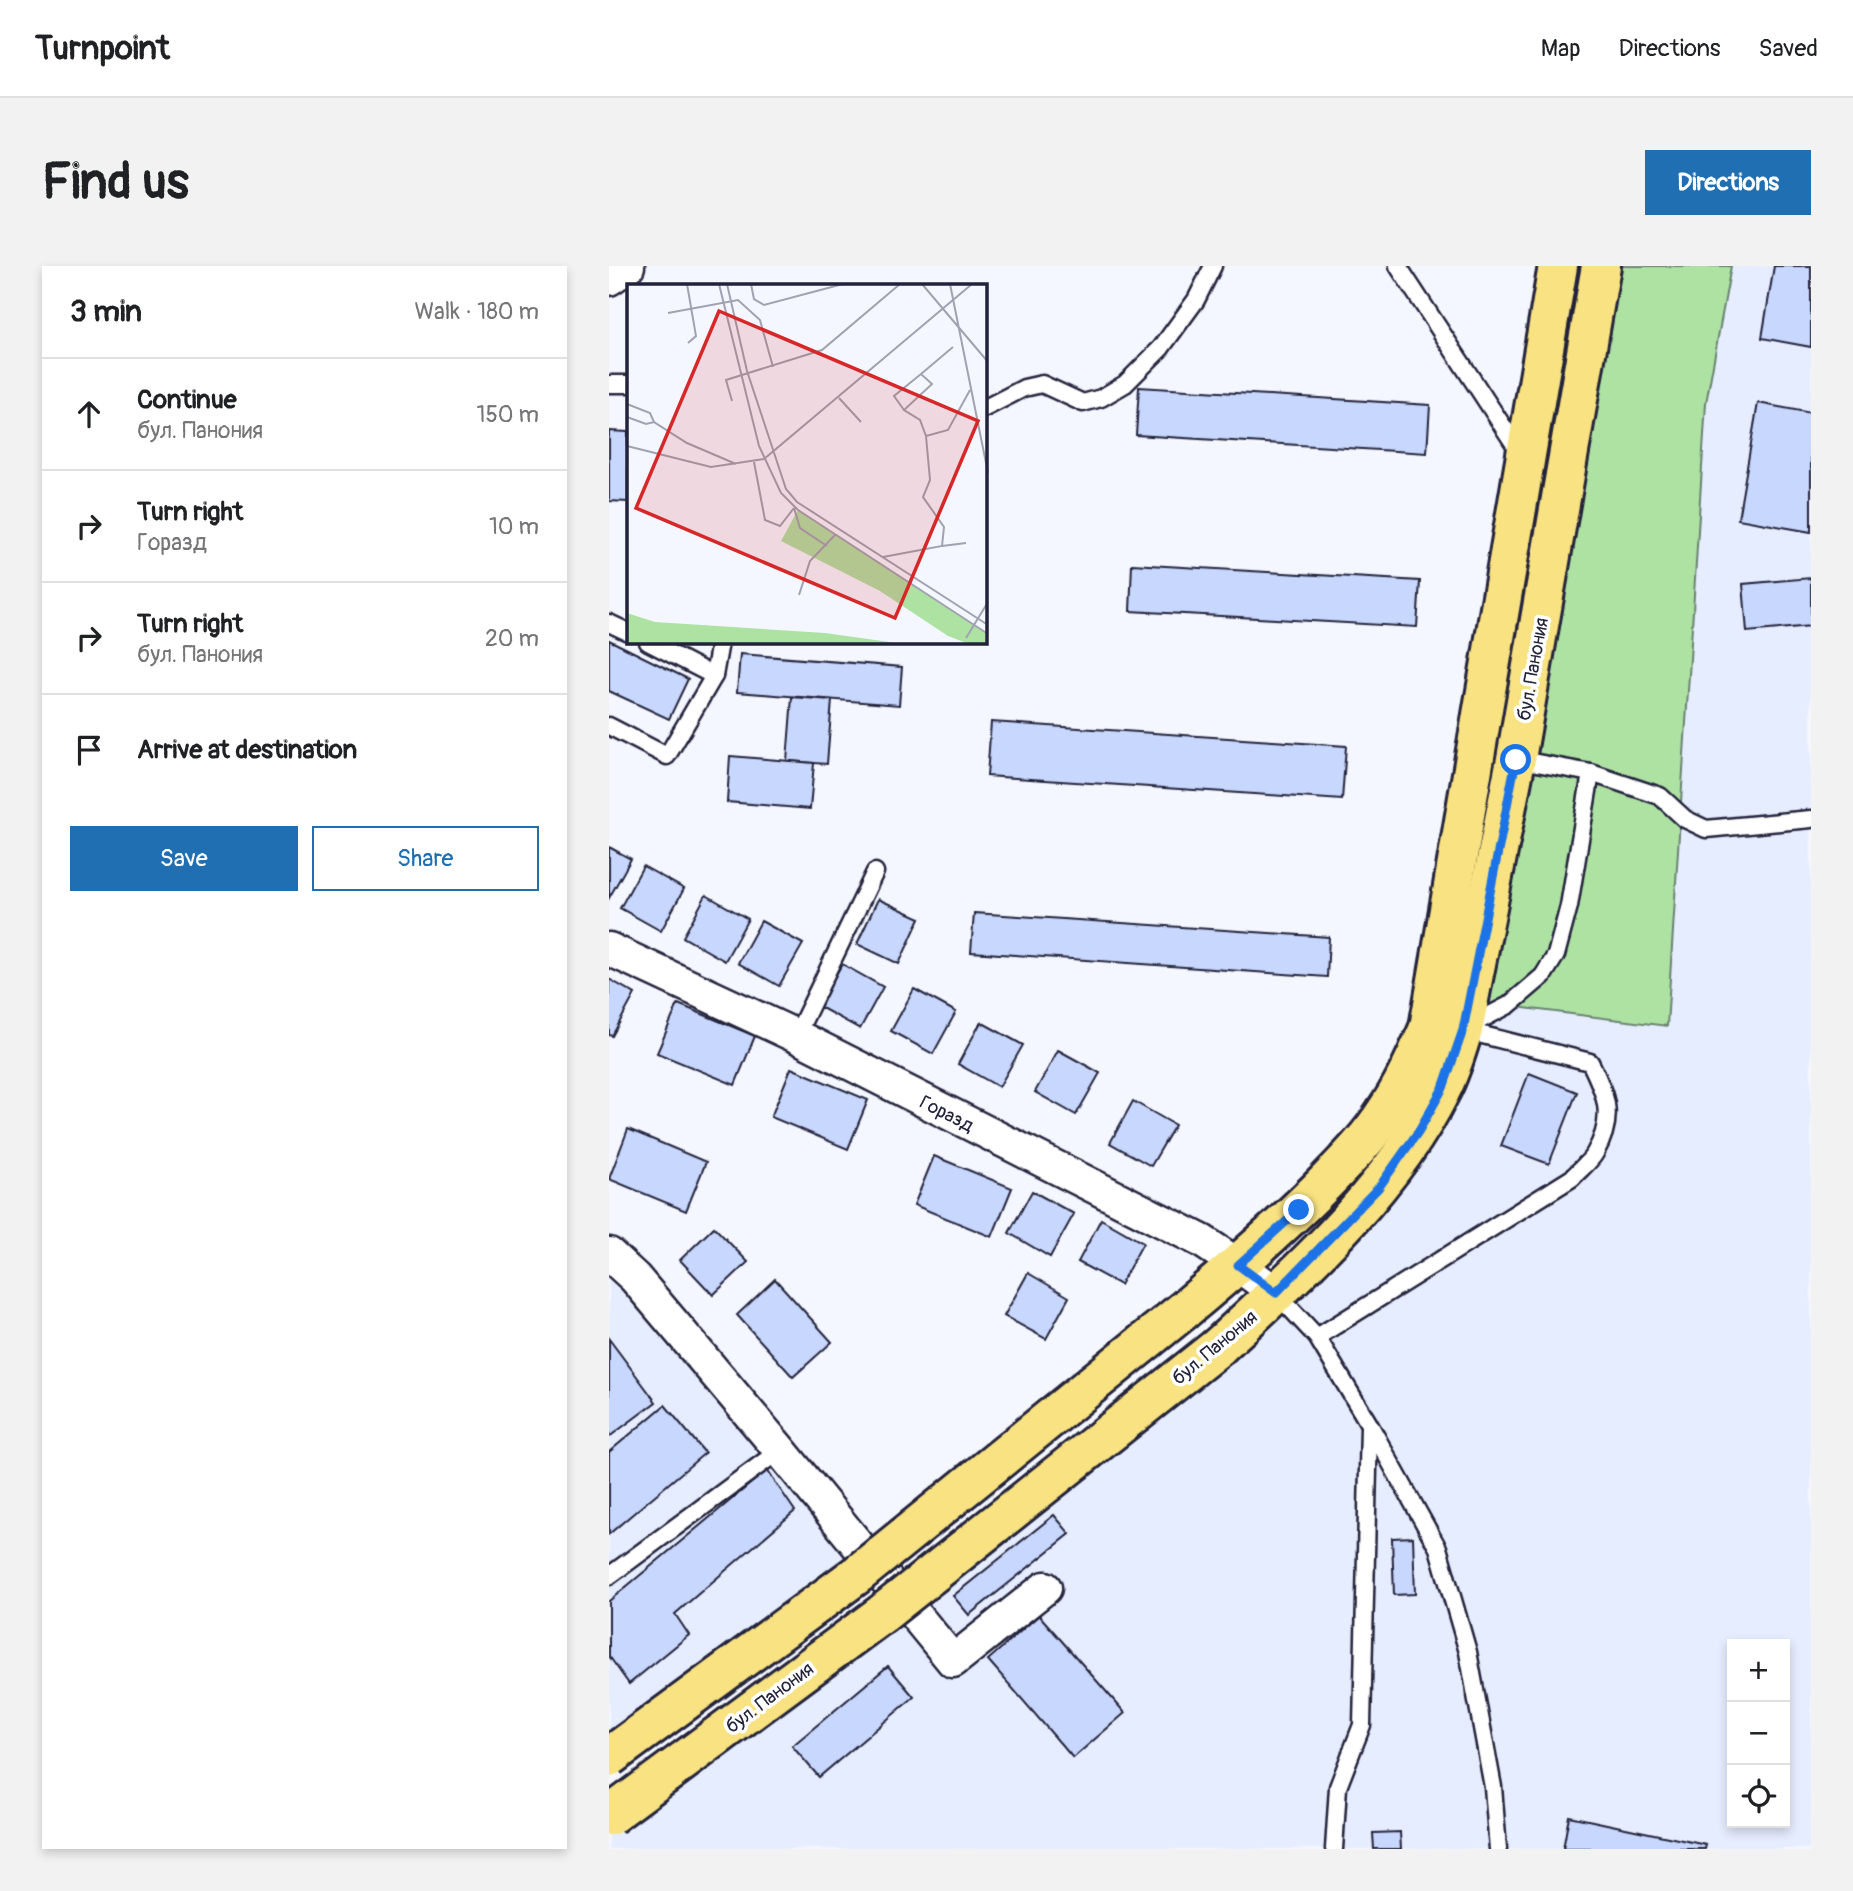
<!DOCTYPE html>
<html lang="en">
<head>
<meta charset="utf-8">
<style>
  :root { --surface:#fff; --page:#f2f2f2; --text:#202124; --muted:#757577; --line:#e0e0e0; --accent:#1f6fb2 }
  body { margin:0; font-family:Pangolin,sans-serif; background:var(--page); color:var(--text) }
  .controls { position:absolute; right:21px; bottom:21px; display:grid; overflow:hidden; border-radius:0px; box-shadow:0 4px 10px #0003 }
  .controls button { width:63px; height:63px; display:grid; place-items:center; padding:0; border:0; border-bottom:2px solid var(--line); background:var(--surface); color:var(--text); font:35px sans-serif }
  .stop { position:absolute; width:21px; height:21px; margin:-16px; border:5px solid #1a73e8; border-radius:50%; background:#fff }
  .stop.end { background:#1a73e8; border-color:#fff; box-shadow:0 2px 7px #0008 }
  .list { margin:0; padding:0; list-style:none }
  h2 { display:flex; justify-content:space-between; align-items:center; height:91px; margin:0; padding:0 28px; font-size:30px }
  h2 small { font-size:23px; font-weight:400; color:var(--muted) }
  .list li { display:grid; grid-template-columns:46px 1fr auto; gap:21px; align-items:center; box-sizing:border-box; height:112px; padding:0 28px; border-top:2px solid var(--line) }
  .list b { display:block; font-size:26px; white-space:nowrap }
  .list p { margin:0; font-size:23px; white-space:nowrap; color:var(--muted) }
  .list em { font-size:23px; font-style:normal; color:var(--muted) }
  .actions { display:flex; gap:14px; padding:21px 28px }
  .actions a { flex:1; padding:16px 0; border:2px solid var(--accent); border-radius:0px; text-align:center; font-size:24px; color:var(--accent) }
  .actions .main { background:var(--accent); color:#fff }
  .icon { flex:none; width:38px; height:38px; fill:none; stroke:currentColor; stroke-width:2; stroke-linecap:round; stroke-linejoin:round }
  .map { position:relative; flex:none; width:1202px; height:1583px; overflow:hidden; border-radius:0px }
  header { display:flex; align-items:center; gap:42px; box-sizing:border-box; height:98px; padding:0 35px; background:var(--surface); border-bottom:2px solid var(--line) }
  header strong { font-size:33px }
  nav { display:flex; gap:38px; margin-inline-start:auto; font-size:24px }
  .intro { display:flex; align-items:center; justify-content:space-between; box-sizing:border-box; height:168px; padding:0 42px }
  h1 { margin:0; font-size:49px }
  .button { padding:18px 32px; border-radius:0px; background:var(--accent); color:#fff; font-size:24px; font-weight:700 }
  main { display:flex; gap:42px; padding:0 42px }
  aside { flex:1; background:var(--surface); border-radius:0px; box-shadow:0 4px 10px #0003 }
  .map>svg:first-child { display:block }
  .built { fill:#e6edfe; fill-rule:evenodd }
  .green { fill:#aee2a3; stroke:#68826f; stroke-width:2 }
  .building { fill:#c7d7fd; stroke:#22223b; stroke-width:2 }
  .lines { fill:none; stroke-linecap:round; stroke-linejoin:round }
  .lane-casing { stroke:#22223b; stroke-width:21 }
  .street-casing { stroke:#22223b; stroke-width:37 }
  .primary-casing { stroke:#22223b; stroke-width:44 }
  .lane { stroke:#fff; stroke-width:16 }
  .street { stroke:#fff; stroke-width:32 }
  .primary { stroke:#f8e281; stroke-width:38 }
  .primary-bridge-casing { stroke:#22223b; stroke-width:44; stroke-linecap:butt }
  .primary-bridge { stroke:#f8e281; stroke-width:38 }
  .route { stroke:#1a73e8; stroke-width:9 }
  .labels { text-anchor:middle; stroke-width:7; stroke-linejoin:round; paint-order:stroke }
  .street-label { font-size:19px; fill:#22223b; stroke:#fff }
  .inset-road { fill:none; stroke:#a0a2b1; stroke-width:2 }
  .view { fill:#d62828; fill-opacity:0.15; stroke:#d62828; stroke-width:3.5 }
  .inset-edge { fill:none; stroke:#22223b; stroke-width:3.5 }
</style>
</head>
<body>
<header>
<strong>Turnpoint</strong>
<nav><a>Map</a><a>Directions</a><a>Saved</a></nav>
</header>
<div class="intro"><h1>Find us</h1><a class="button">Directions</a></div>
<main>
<aside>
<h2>3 min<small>Walk · 180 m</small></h2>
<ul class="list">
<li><svg class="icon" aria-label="ahead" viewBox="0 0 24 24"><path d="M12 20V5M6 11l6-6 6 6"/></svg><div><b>Continue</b><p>бул. Панония</p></div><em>150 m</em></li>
<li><svg class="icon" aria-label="right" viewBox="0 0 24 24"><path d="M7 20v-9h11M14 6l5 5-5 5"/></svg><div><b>Turn right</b><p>Горазд</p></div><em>10 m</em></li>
<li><svg class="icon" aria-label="right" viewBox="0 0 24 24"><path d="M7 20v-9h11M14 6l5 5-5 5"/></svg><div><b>Turn right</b><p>бул. Панония</p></div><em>20 m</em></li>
<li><svg class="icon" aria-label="arrive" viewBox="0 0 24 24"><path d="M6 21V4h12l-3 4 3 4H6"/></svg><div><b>Arrive at destination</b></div></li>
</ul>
<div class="actions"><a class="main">Save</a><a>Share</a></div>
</aside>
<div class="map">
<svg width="1202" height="1583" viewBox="0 0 1202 1583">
  <rect width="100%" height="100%" fill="#f4f7ff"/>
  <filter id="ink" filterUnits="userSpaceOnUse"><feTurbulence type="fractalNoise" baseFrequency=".0143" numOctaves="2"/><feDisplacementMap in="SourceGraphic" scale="14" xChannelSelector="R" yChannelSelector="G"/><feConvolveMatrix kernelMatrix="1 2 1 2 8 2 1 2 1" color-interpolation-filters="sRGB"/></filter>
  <g filter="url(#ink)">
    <g class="built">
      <path d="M1122,0H1202V1583H0V1550L722,972L859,735L1058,759L1097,137ZM1123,1378H1176V1557H1123Z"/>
      <path d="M0,988L247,1276L249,1308L0,1491Z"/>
    </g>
    <path class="green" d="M992,0H1122L1097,137L1058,760L859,735Z"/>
    <g class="building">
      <path d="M1165,0H1202V81L1153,72Z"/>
      <path d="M530,121L821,139L818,187L527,169Z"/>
      <path d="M1149,137L1202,147V266L1129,253Z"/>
      <path d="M0,165L19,166V236L0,235Z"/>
      <path d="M523,298L811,315L808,361L521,345Z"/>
      <path d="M1202,312V360L1138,366L1134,318Z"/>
      <path d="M0,374L79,413L60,453L0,425Z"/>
      <path d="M131,388L293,401L290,439L128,426Z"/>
      <path d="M183,431L223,434L218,498L178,495Z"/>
      <path d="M382,456L737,480L733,534L378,510Z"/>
      <path d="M121,490L205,497L201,543L118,536Z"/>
      <path d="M0,581L22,593L0,632Z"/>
      <path d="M34,600L75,623L52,665L11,642Z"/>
      <path d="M97,629L139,653L116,695L74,671Z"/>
      <path d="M269,633L311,652L290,698L248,678Z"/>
      <path d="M365,647L720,671L718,711L362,686Z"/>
      <path d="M152,655L194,678L170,720L129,697Z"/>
      <path d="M233,698L274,721L251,763L209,740Z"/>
      <path d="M0,713L26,728L3,770L0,769Z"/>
      <path d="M305,723L347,746L324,788L282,765Z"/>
      <path d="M69,738L146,770L126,819L48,787Z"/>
      <path d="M372,756L414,779L390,821L349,798Z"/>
      <path d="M449,784L491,807L467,849L426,826Z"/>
      <path d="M182,802L259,834L239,883L162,851Z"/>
      <path d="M920,807L968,826L940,898L892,880Z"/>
      <path d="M524,835L566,859L542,900L501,877Z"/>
      <path d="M19,863L97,896L77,945L0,913Z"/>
      <path d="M325,890L403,922L383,971L305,939Z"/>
      <path d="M423,925L465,948L441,991L400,967Z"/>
      <path d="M492,953L534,977L511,1019L469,996Z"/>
      <path d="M105,961L139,996L104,1029L71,994Z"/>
      <path d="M419,1007L460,1031L437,1073L395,1050Z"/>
      <path d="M166,1013L223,1076L184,1111L128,1049Z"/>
      <path d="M0,1073L47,1136L0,1171Z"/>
      <path d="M56,1139L96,1187L0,1268V1186Z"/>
      <path d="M158,1204L186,1245L66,1348L80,1369L20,1418L0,1390V1335Z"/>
      <path d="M445,1249L461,1268L360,1349L344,1330Z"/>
      <path d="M804,1271L806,1328L785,1329L783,1272Z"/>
      <path d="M430,1349L516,1447L464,1492L379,1394Z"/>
      <path d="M279,1400L305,1431L210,1511L183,1480Z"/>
      <path d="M960,1550L1097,1579L1096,1583H954Z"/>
      <path d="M791,1566L792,1583H765L764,1567Z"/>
    </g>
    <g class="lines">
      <defs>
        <g id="lane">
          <path d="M789,0L912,188"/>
          <path d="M0,118H19"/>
          <path d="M376,142L415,122L433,118L474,137L492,132L516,118L552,82L587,34L604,0"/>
          <path d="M0,357L19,366"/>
          <path d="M39,376L105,410"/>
          <path d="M0,460L58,490L105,410L111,376"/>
          <path d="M907,493L982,507L1051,530L1076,553L1097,563L1202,553"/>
          <path d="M858,761L900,739L934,710L947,689L960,640L982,507"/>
          <path d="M187,770L266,606"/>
          <path d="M667,1027L708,1071L760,1158L829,1282L859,1386L884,1521L889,1583"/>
          <path d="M708,1071L963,912C970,904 981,896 986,887C1006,852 998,830 981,796L854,764"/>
          <path d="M0,1310L171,1184"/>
          <path d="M725,1583L729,1521L753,1459L760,1160"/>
        </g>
        <g id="street">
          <path d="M0,13L19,0"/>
          <path d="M0,683L187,770L593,975L629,999L667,1027"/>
          <path d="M0,988L26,1012L171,1184L344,1395L436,1322"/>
        </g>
        <g id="primary">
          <path d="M575,1044C624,1003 672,962 717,916C738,894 760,872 776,847C794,821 807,791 820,762L949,0"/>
          <path d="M609,1081C691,1005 782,925 832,824C842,805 848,784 854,764L907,493L992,0"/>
        </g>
      </defs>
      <use href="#lane" class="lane-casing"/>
      <use href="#street" class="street-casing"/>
      <use href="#primary" class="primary-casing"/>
      <use href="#lane" class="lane"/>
      <use href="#street" class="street"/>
      <use href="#primary" class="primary"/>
      <defs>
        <g id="primary-bridge">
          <path d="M0,1491L249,1308L575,1044"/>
          <path d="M0,1550L273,1348L609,1081"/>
        </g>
      </defs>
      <use href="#primary-bridge" class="primary-bridge-casing"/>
      <use href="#primary-bridge" class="primary-bridge"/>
    </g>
  </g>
  <g class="lines" filter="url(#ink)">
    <path class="route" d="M690,944L629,999L667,1027L770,921L809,866L834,822L854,764L907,494"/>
  </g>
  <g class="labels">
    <g class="street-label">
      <text transform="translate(923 403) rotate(-80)" y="7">бул. Панония</text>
      <text transform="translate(338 847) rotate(27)" y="7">Горазд</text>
      <text transform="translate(605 1081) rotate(-40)" y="7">бул. Панония</text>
      <text transform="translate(160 1431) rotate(-37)" y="7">бул. Панония</text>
    </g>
  </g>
  <g transform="translate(18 18)">
    <rect width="360" height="360" fill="#f4f7ff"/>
    <path d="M171,226L360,350V360H342L321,352L253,307L154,257ZM0,329L28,338L198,349L277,360H0Z" fill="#aee2a3"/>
    <path class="inset-road" d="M60,0L69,52L61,59M92,0L132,162L154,209L171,226L361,350M100,0L120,87L159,205L170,218L361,341M124,0L127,15L137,21L216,0M295,0L361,78M323,0L361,189M41,29L111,16L133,36L146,83M294,90L326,63M212,114L234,138M105,117L99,96L195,66L273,0M0,120L23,129L27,138L60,159L109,180M277,126L267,112L294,90L305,100L277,126L293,136L299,152M0,133L19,140L27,138M0,162L84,183L137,175L345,0M127,178L138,236L153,242L167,224M167,224L173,244L200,262M315,262L339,259M256,273L315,262L317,243L296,213L303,196L299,152L321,146L343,106M172,311L183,277L208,251M339,354L361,318"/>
    <path class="view" d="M92,27L351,137L268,334L9,224Z"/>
    <rect width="360" height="360" class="inset-edge"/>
  </g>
</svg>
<div class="controls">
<button>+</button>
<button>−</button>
<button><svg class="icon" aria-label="locate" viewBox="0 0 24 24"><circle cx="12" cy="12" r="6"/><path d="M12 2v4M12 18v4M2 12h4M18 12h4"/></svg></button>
</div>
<div class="stop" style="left:907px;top:494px"></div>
<div class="stop end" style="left:690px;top:944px"></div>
</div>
</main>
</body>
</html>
